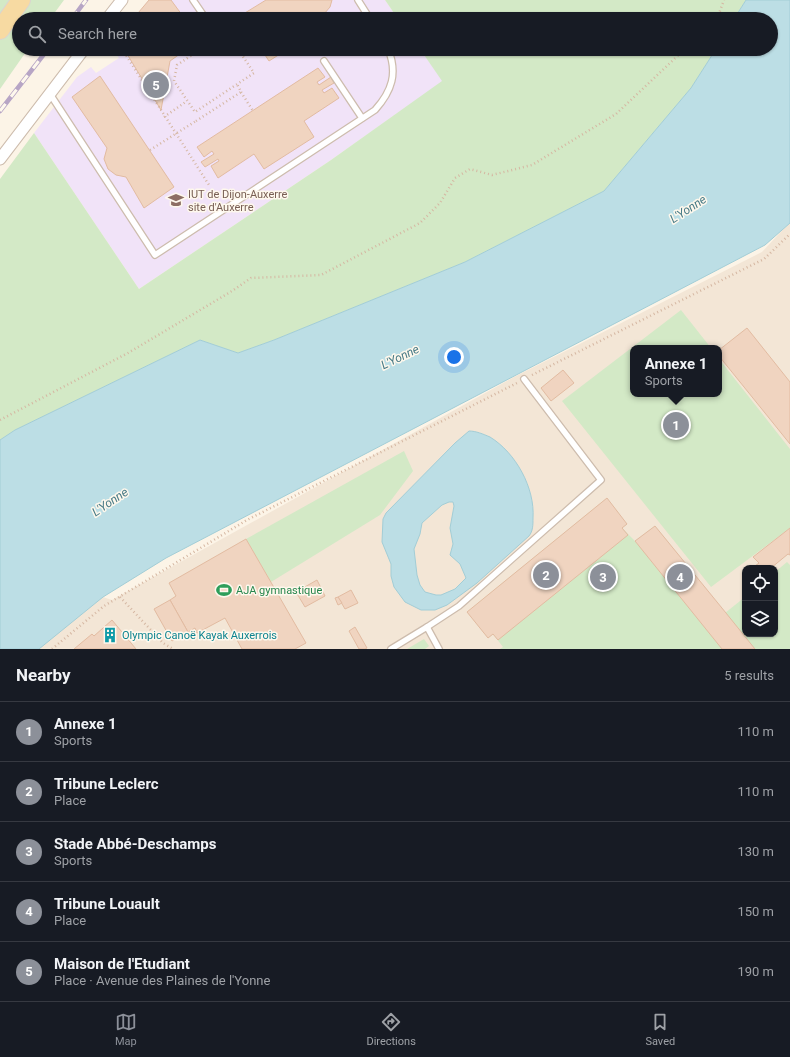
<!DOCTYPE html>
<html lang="en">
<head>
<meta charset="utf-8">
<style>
  :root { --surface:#171b24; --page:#20242c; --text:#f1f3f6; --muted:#9ea1a6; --line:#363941; --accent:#8c9099 }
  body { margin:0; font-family:Roboto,sans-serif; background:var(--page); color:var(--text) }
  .controls { position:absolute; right:12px; bottom:12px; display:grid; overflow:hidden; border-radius:8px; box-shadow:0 1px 3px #0004 }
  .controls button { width:36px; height:36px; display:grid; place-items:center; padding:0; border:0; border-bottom:1px solid var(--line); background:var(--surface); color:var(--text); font:20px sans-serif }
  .you { position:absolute; left:454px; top:357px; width:14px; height:14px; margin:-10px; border:3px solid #fff; border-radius:50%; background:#1a73e8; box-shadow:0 0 0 6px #1a73e833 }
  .badge { display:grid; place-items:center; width:26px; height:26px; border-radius:50%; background:var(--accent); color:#fff; font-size:13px; font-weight:700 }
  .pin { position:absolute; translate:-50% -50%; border:2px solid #fff; box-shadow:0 1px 4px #0006 }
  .popup { position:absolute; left:630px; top:345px; width:92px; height:52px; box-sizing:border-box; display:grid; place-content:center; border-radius:8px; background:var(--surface); filter:drop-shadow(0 1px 3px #0005); font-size:13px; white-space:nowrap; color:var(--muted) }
  .popup b { font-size:15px; color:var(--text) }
  .popup::after { content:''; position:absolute; left:50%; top:100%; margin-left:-8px; border:8px solid transparent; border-top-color:var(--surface) }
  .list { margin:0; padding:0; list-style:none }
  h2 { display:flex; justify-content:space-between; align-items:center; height:52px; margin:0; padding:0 16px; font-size:17px }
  h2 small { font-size:13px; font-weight:400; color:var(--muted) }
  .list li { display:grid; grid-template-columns:26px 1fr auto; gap:12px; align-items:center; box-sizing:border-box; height:60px; padding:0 16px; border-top:1px solid var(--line) }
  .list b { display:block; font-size:15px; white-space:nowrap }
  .list p { margin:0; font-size:13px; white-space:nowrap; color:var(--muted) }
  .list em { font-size:13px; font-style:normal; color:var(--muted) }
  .icon { flex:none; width:22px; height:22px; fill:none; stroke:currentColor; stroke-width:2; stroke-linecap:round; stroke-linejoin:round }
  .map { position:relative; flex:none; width:790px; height:649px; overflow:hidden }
  .search { position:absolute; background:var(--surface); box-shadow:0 1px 3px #0004; left:12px; right:12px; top:12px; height:44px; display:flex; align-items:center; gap:10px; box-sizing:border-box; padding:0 14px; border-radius:22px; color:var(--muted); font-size:15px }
  .sheet { height:352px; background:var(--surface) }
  nav { display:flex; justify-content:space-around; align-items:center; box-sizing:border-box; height:56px; border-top:1px solid var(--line); background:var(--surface); font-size:11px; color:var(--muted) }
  nav a { display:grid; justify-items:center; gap:2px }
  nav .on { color:var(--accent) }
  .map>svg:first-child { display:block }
  .residential { fill:#f3e6d6; fill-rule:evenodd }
  .education { fill:#f1e3f8 }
  .green { fill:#d3e9c6 }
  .water { fill:#bcdee5; stroke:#a2cdd6; fill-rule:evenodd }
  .building { fill:#f0d4c0; stroke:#e2bba1 }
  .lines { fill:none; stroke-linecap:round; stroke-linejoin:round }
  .service-casing { stroke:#cdbcad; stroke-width:8 }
  .minor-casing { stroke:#cdbcad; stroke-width:13 }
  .primary-casing { stroke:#dbd4d0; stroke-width:20 }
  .path { stroke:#d5b7a2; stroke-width:2.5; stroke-dasharray:1 3; stroke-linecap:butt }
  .service { stroke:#fff; stroke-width:5.5 }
  .minor { stroke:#fff; stroke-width:11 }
  .primary { stroke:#f7daa2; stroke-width:18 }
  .rail-casing { stroke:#b7a5c5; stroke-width:4.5 }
  .rail { stroke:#fef8ed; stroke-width:3; stroke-dasharray:9; stroke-linecap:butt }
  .path-bridge { stroke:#d5b7a2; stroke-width:2.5; stroke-dasharray:1 3; stroke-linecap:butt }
  .labels { text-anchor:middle; stroke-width:3; stroke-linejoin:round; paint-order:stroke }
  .education-label { font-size:11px; fill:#785e54; stroke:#fef8ed; text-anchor:start }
  .leisure-label { font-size:11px; fill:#27864d; stroke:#fef8ed; text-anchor:start }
  .culture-label { font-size:11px; fill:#0d838f; stroke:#fef8ed; text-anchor:start }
  .water-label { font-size:12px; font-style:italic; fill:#477a86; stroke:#fef8ed }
</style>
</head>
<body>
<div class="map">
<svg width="790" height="649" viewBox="0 0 790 649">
  <rect width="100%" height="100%" fill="#fcf4e7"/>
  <path class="residential" d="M790,222V649H0V564L112,600L514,377L762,252ZM633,348H719V394H633ZM745,568H775V634H745Z"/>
  <g class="education">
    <path d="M149,0H385L398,19H133Z"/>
    <path d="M112,49H420L443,81L331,160L139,289L34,133L77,77L91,67L96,73L119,58Z"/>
  </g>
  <g class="green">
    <path d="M0,0H64L50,19H19V49H28L0,89Z"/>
    <path d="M385,0H746L734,19H398Z"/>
    <path d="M420,49H716L691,88L604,191L465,262L274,340L238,353L200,340L15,430L0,440V179L34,133L139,289L331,160L442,81Z"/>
    <path d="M681,310L711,348H633V394H719V359L790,449V528L711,587L562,401Z"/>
    <path d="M404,451L413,471L380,515L271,582L246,539Z"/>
    <path d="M607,498L627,524L622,528L635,541L655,526L725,613L745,597V634H775V572L787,562L790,565V649H500L503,647L493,634L488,638L467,612Z"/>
    <path d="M424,639L429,646L425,649H407Z"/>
  </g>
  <g class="water">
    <path d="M746,0H790V223L765,245L166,558L103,597L39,649H0V440L15,430L200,340L238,353L274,340L465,262L604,191L691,88L716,49H771V19H734Z"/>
    <path d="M469,431C476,431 483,434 490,437C516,453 535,488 533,518C533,525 533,531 529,536L477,583L447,605L435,610H421L405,602L394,587L391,576V564L382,542L383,519L386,513L455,443ZM449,502H453L454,506L450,528L453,544L450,555L460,564L466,578L455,589L441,595H436L425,592L420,585L417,575L414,549L420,534L422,523L442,505Z"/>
  </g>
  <g class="building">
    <path d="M149,0H171L185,19H133Z"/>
    <path d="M266,0H332L330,7L324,14L328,19H242L240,16Z"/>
    <path d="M124,49H187L170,61L161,110Z"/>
    <path d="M261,49H288L269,61Z"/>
    <path d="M318,68L325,77L317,82L319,85L331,77L334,83L322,90L324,93L332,88L339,98L304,121L314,137L264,169L254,154L218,178L211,166L219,161L218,159L205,167L201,162L214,154L212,151L204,157L197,147Z"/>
    <path d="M100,76L174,187L144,208L126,177L116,175L108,169L104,159L107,148L72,97Z"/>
    <path d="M747,328L790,382V444L719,356V350Z"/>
    <path d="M563,370L574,383L551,401L541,388Z"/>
    <path d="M607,498L627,524L622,528L628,535L498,640L493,634L488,638L467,612Z"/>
    <path d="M655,526L726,613L755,649H722L635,541Z"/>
    <path d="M790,528V555L788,554L771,568H757L755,566L759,563L753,557Z"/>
    <path d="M246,539L306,643L295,649H242L225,618L197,633L195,628L188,632L170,600L176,596L169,583Z"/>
    <path d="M317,580L325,596L305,607L296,592Z"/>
    <path d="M351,590L358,603L345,609L338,597Z"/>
    <path d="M338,597L342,603L338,605L335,598Z"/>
    <path d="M170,600L188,632L172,641L154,609Z"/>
    <path d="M112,620L136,649H74L92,634L94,636Z"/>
    <path d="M355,627L367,648L365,649H359L349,631Z"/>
  </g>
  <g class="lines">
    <defs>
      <g id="service">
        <path d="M193,0L206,19"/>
        <path d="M358,0L370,19"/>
        <path d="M324,61L362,118"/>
        <path d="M50,94L155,255L375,110C392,91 398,73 388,49"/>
        <path d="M427,627L459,606L601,480L524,379"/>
        <path d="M391,649L427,627L439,649"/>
      </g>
      <g id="minor">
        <path d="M107,19L122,0"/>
        <path d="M0,159L84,49"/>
      </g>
      <path id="primary" d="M0,30L21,0"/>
    </defs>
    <use href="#service" class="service-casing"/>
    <use href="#minor" class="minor-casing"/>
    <use href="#primary" class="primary-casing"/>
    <g class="path">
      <path d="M717,19L724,0"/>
      <path d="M122,49L209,185"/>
      <path d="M201,49L177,65L174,81L195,112L254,73L238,49"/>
      <path d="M239,51L243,49"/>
      <path d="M241,92L253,111"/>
      <path d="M164,117L187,101"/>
      <path d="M196,121L241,92L237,84"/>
      <path d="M532,375L764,259L790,234"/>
      <path d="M0,420L128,353L232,291L251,278L321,275L420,223L440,203L455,178L470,169L492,175L532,165L616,114L685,49"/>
      <path d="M120,597L163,643L173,649"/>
      <path d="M52,649L104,606L247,520L517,383"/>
    </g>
    <use href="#service" class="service"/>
    <use href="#minor" class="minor"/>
    <use href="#primary" class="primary"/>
    <defs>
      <g id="rail">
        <path d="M72,19L86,0"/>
        <path d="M0,111L48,49"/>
      </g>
    </defs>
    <use href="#rail" class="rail-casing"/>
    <use href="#rail" class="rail"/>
    <path class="path-bridge" d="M150,150L196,121"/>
  </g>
  <defs>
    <symbol id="university-bare" viewBox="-9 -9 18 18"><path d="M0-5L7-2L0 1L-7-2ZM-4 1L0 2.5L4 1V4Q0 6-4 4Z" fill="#8d6e63" stroke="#fef8ed" stroke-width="2.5" paint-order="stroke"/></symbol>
    <symbol id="stadium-bare" viewBox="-9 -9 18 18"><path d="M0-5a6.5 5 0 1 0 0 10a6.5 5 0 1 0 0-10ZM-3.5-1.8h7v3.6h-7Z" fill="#2e9e5b" stroke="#fef8ed" stroke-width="2.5" paint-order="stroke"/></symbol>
    <symbol id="building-bare" viewBox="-9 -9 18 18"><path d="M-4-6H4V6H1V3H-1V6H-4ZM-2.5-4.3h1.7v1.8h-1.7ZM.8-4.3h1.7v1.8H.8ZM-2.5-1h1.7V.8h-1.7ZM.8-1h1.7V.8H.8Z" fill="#0f9aa8" stroke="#fef8ed" stroke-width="2.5" paint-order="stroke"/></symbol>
  </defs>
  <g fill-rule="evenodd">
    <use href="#university-bare" x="165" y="189" width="22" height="22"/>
    <use href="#stadium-bare" x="213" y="579" width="22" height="22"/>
    <use href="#building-bare" x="99" y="624" width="22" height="22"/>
  </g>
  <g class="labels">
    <g class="education-label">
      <text x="188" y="198">IUT de Dijon-Auxerre<tspan x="188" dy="13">site d'Auxerre</tspan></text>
    </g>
    <g class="leisure-label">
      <text x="236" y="594">AJA gymnastique</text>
    </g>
    <g class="culture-label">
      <text x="122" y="639">Olympic Canoë Kayak Auxerrois</text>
    </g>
    <g class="water-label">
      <text transform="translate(688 209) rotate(-33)" y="4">L'Yonne</text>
      <text transform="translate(400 357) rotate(-26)" y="4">L'Yonne</text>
      <text transform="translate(110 502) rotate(-34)" y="4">L'Yonne</text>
    </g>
  </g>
</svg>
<div class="controls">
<button><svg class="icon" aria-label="locate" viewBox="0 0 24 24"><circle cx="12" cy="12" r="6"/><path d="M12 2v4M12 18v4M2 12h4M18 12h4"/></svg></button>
<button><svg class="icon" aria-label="layers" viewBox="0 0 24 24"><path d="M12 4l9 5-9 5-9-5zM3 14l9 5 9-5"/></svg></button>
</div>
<div class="you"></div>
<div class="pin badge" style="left:676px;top:425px">1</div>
<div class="popup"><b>Annexe 1</b>Sports</div>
<div class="pin badge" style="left:546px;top:575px">2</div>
<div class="pin badge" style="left:603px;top:577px">3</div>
<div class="pin badge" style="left:680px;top:577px">4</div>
<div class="pin badge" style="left:156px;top:85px">5</div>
<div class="search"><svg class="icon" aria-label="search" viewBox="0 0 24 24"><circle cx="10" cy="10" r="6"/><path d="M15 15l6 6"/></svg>Search here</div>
</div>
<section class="sheet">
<h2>Nearby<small>5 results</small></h2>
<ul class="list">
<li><span class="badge">1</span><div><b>Annexe 1</b><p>Sports</p></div><em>110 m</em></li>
<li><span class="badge">2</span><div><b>Tribune Leclerc</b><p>Place</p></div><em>110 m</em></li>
<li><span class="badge">3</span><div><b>Stade Abbé-Deschamps</b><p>Sports</p></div><em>130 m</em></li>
<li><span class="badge">4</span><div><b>Tribune Louault</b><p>Place</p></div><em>150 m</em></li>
<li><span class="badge">5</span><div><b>Maison de l'Etudiant</b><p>Place · Avenue des Plaines de l'Yonne</p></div><em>190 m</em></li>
</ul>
</section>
<nav>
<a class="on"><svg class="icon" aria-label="map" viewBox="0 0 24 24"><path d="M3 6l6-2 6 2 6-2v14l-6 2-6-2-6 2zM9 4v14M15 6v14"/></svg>Map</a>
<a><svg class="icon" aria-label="directions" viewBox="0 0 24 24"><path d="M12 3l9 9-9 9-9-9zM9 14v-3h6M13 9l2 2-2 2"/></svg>Directions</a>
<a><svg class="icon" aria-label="saved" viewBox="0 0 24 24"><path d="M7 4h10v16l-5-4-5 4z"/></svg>Saved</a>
</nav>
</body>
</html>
